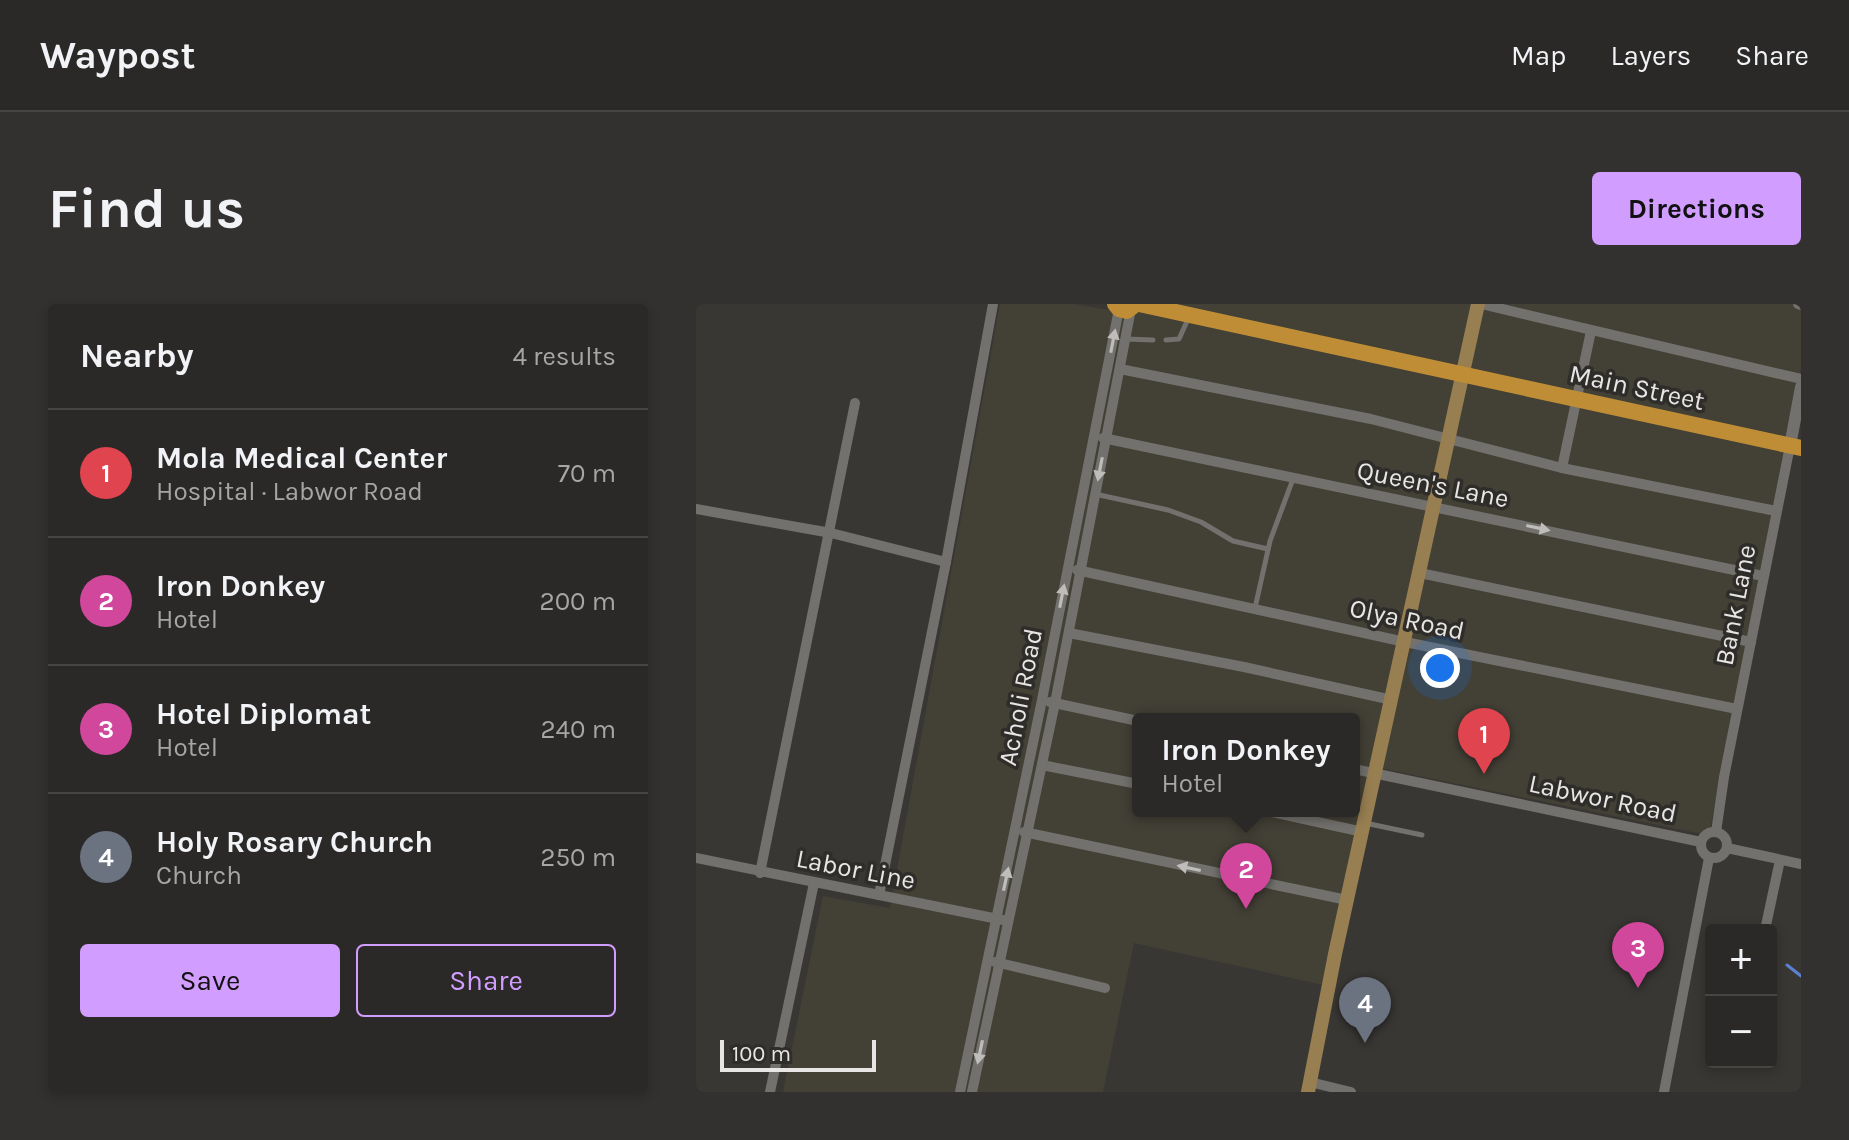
<!DOCTYPE html>
<html lang="en">
<head>
<meta charset="utf-8">
<style>
  :root { --surface:#2b2927; --page:#33312f; --text:#f1f3f6; --muted:#a6a6a7; --line:#474544; --accent:#d19dfe }
  body { margin:0; font-family:Karla,sans-serif; background:var(--page); color:var(--text) }
  .controls { position:absolute; right:24px; bottom:24px; display:grid; overflow:hidden; border-radius:8px; box-shadow:0 4px 12px #0003 }
  .controls button { width:72px; height:72px; display:grid; place-items:center; padding:0; border:0; border-bottom:2px solid var(--line); background:var(--surface); color:var(--text); font:40px sans-serif }
  .scale { position:absolute; left:24px; bottom:20px; width:156px; box-sizing:border-box; padding-left:8px; border:4px solid #e7e6e4; border-top:0; font-size:22px; line-height:28px; white-space:nowrap; color:#e7e6e4; -webkit-text-stroke:6px #2f2d2a; paint-order:stroke }
  .you { position:absolute; left:744px; top:364px; width:28px; height:28px; margin:-20px; border:6px solid #fff; border-radius:50%; background:#1a73e8; box-shadow:0 0 0 12px #1a73e833 }
  .badge { display:grid; place-items:center; width:52px; height:52px; border-radius:50%; background:var(--accent); color:#fff; font-size:26px; font-weight:700 }
  .pin { position:absolute; translate:-50% -66px; filter:drop-shadow(0 2px 4px #0008) }
  .pin::after { content:''; position:absolute; top:42px; width:28px; height:24px; background:inherit; clip-path:polygon(0 0,100% 0,50% 100%) }
  .popup { position:absolute; left:436px; top:409px; width:228px; height:104px; box-sizing:border-box; display:grid; place-content:center; border-radius:8px; background:var(--surface); filter:drop-shadow(0 2px 6px #0005); font-size:26px; white-space:nowrap; color:var(--muted) }
  .popup b { font-size:30px; color:var(--text) }
  .popup::after { content:''; position:absolute; left:50%; top:100%; margin-left:-16px; border:16px solid transparent; border-top-color:var(--surface) }
  .list { margin:0; padding:0; list-style:none }
  h2 { display:flex; justify-content:space-between; align-items:center; height:104px; margin:0; padding:0 32px; font-size:34px }
  h2 small { font-size:26px; font-weight:400; color:var(--muted) }
  .list li { display:grid; grid-template-columns:52px 1fr auto; gap:24px; align-items:center; box-sizing:border-box; height:128px; padding:0 32px; border-top:2px solid var(--line) }
  .list b { display:block; font-size:30px; white-space:nowrap }
  .list p { margin:0; font-size:26px; white-space:nowrap; color:var(--muted) }
  .list em { font-size:26px; font-style:normal; color:var(--muted) }
  .actions { display:flex; gap:16px; padding:24px 32px }
  .actions a { flex:1; padding:18px 0; border:2px solid var(--accent); border-radius:8px; text-align:center; font-size:28px; color:var(--accent) }
  .actions .main { background:var(--accent); color:#111 }
  .map { position:relative; flex:none; width:1105px; height:788px; overflow:hidden; border-radius:8px }
  header { display:flex; align-items:center; gap:48px; box-sizing:border-box; height:112px; padding:0 40px; background:var(--surface); border-bottom:2px solid var(--line) }
  header strong { font-size:38px }
  nav { display:flex; gap:44px; margin-inline-start:auto; font-size:28px }
  .intro { display:flex; align-items:center; justify-content:space-between; box-sizing:border-box; height:192px; padding:0 48px }
  h1 { margin:0; font-size:56px }
  .button { padding:20px 36px; border-radius:8px; background:var(--accent); color:#111; font-size:28px; font-weight:700 }
  main { display:flex; gap:48px; padding:0 48px }
  aside { flex:1; background:var(--surface); border-radius:8px; box-shadow:0 4px 12px #0003 }
  .map>svg:first-child { display:block }
  .built { fill:#434036; fill-rule:evenodd }
  .lines { fill:none; stroke-linecap:round; stroke-linejoin:round }
  .stream { stroke:#5a82d0; stroke-width:3 }
  .service { stroke:#72716d; stroke-width:5 }
  .minor { stroke:#72716d; stroke-width:10 }
  .tertiary { stroke:#72716d; stroke-width:12 }
  .secondary { stroke:#987f52; stroke-width:14 }
  .primary { stroke:#bf8d36; stroke-width:16 }
  .oneway { fill:#bebdba }
  .labels { text-anchor:middle; stroke-width:7; stroke-linejoin:round; paint-order:stroke }
  .street-label { font-size:26px; fill:#e7e6e4; stroke:#2f2d2a }
</style>
</head>
<body>
<header>
<strong>Waypost</strong>
<nav><a>Map</a><a>Layers</a><a>Share</a></nav>
</header>
<div class="intro"><h1>Find us</h1><a class="button">Directions</a></div>
<main>
<aside>
<h2>Nearby<small>4 results</small></h2>
<ul class="list">
<li><span class="badge" style="background:#e0444e">1</span><div><b>Mola Medical Center</b><p>Hospital · Labwor Road</p></div><em>70 m</em></li>
<li><span class="badge" style="background:#d1479c">2</span><div><b>Iron Donkey</b><p>Hotel</p></div><em>200 m</em></li>
<li><span class="badge" style="background:#d1479c">3</span><div><b>Hotel Diplomat</b><p>Hotel</p></div><em>240 m</em></li>
<li><span class="badge" style="background:#6b7280">4</span><div><b>Holy Rosary Church</b><p>Church</p></div><em>250 m</em></li>
</ul>
<div class="actions"><a class="main">Save</a><a>Share</a></div>
</aside>
<div class="map">
<svg width="1105" height="788" viewBox="0 0 1105 788">
  <rect width="100%" height="100%" fill="#393734"/>
  <path class="built" d="M304,0H379L436,10L438,0H1105V65L1014,526L1006,530L679,463L632,682L438,639L407,788H87L127,592L194,604ZM442,415H658V507H442Z"/>
  <g class="lines">
    <path class="stream" d="M1091,661L1105,672"/>
    <g class="service">
      <path d="M430,35L457,36"/>
      <path d="M470,36L483,35L492,15"/>
      <path d="M399,190L472,206L505,218L537,237L572,245"/>
      <path d="M559,304L574,237L597,175"/>
      <path d="M669,519L726,531"/>
    </g>
    <g class="minor">
      <path d="M785,0L1105,75"/>
      <path d="M1102,0L1105,1"/>
      <path d="M424,65L675,115L866,164L1080,207"/>
      <path d="M407,134L1067,272"/>
      <path d="M866,164L895,27"/>
      <path d="M0,205L135,229L250,258"/>
      <path d="M381,266L709,338L1041,405"/>
      <path d="M724,269L1055,338"/>
      <path d="M373,329L548,363L696,396"/>
      <path d="M354,398L442,417"/>
      <path d="M346,461L442,480"/>
      <path d="M658,465L1005,538"/>
      <path d="M571,507L667,528"/>
      <circle cx="1018" cy="541" r="13"/>
      <path d="M328,528L651,596"/>
      <path d="M1020,528L1028,473L1094,142"/>
      <path d="M1031,544L1105,560"/>
      <path d="M0,554L307,616"/>
      <path d="M64,569L159,99"/>
      <path d="M183,591L250,258L297,0"/>
      <path d="M1069,626L1084,556"/>
      <path d="M299,658L409,684"/>
      <path d="M614,778L655,788"/>
      <path d="M74,788L118,579"/>
      <path d="M264,788L346,396L423,5"/>
      <path d="M276,788L359,399L435,5"/>
      <path d="M968,788L1013,554"/>
    </g>
    <path class="tertiary" d="M1094,142L1105,83"/>
    <path class="secondary" d="M612,788L639,650L782,0"/>
    <g class="primary">
      <path d="M419,0L423,5L431,7L440,0"/>
      <path d="M443,0L1105,144"/>
    </g>
  </g>
  <defs><path id="oneway-solid" d="M-6-.8H1V-3.2L6.5 0L1 3.2V.8H-6Z" transform="scale(2)"/></defs>
  <g class="oneway">
    <use href="#oneway-solid" transform="translate(417 37) rotate(-79)"/>
    <use href="#oneway-solid" transform="translate(404 165) rotate(101)"/>
    <use href="#oneway-solid" transform="translate(842 224) rotate(12)"/>
    <use href="#oneway-solid" transform="translate(366 292) rotate(-79)"/>
    <use href="#oneway-solid" transform="translate(493 564) rotate(-168)"/>
    <use href="#oneway-solid" transform="translate(310 575) rotate(-78)"/>
    <use href="#oneway-solid" transform="translate(284 748) rotate(102)"/>
  </g>
  <g class="labels">
    <g class="street-label">
      <text transform="translate(941 83) rotate(12)" y="9">Main Street</text>
      <text transform="translate(737 180) rotate(11)" y="9">Queen's Lane</text>
      <text transform="translate(1039 301) rotate(-79)" y="9">Bank Lane</text>
      <text transform="translate(711 315) rotate(12)" y="9">Olya Road</text>
      <text transform="translate(324 393) rotate(-79)" y="9">Acholi Road</text>
      <text transform="translate(907 494) rotate(12)" y="9">Labwor Road</text>
      <text transform="translate(160 565) rotate(11)" y="9">Labor Line</text>
    </g>
  </g>
</svg>
<div class="controls">
<button>+</button>
<button>−</button>
</div>
<div class="scale">100 m</div>
<div class="you"></div>
<div class="pin badge" style="left:788px;top:470px;background:#e0444e">1</div>
<div class="pin badge" style="left:550px;top:605px;background:#d1479c">2</div>
<div class="popup"><b>Iron Donkey</b>Hotel</div>
<div class="pin badge" style="left:942px;top:684px;background:#d1479c">3</div>
<div class="pin badge" style="left:669px;top:739px;background:#6b7280">4</div>
</div>
</main>
</body>
</html>
